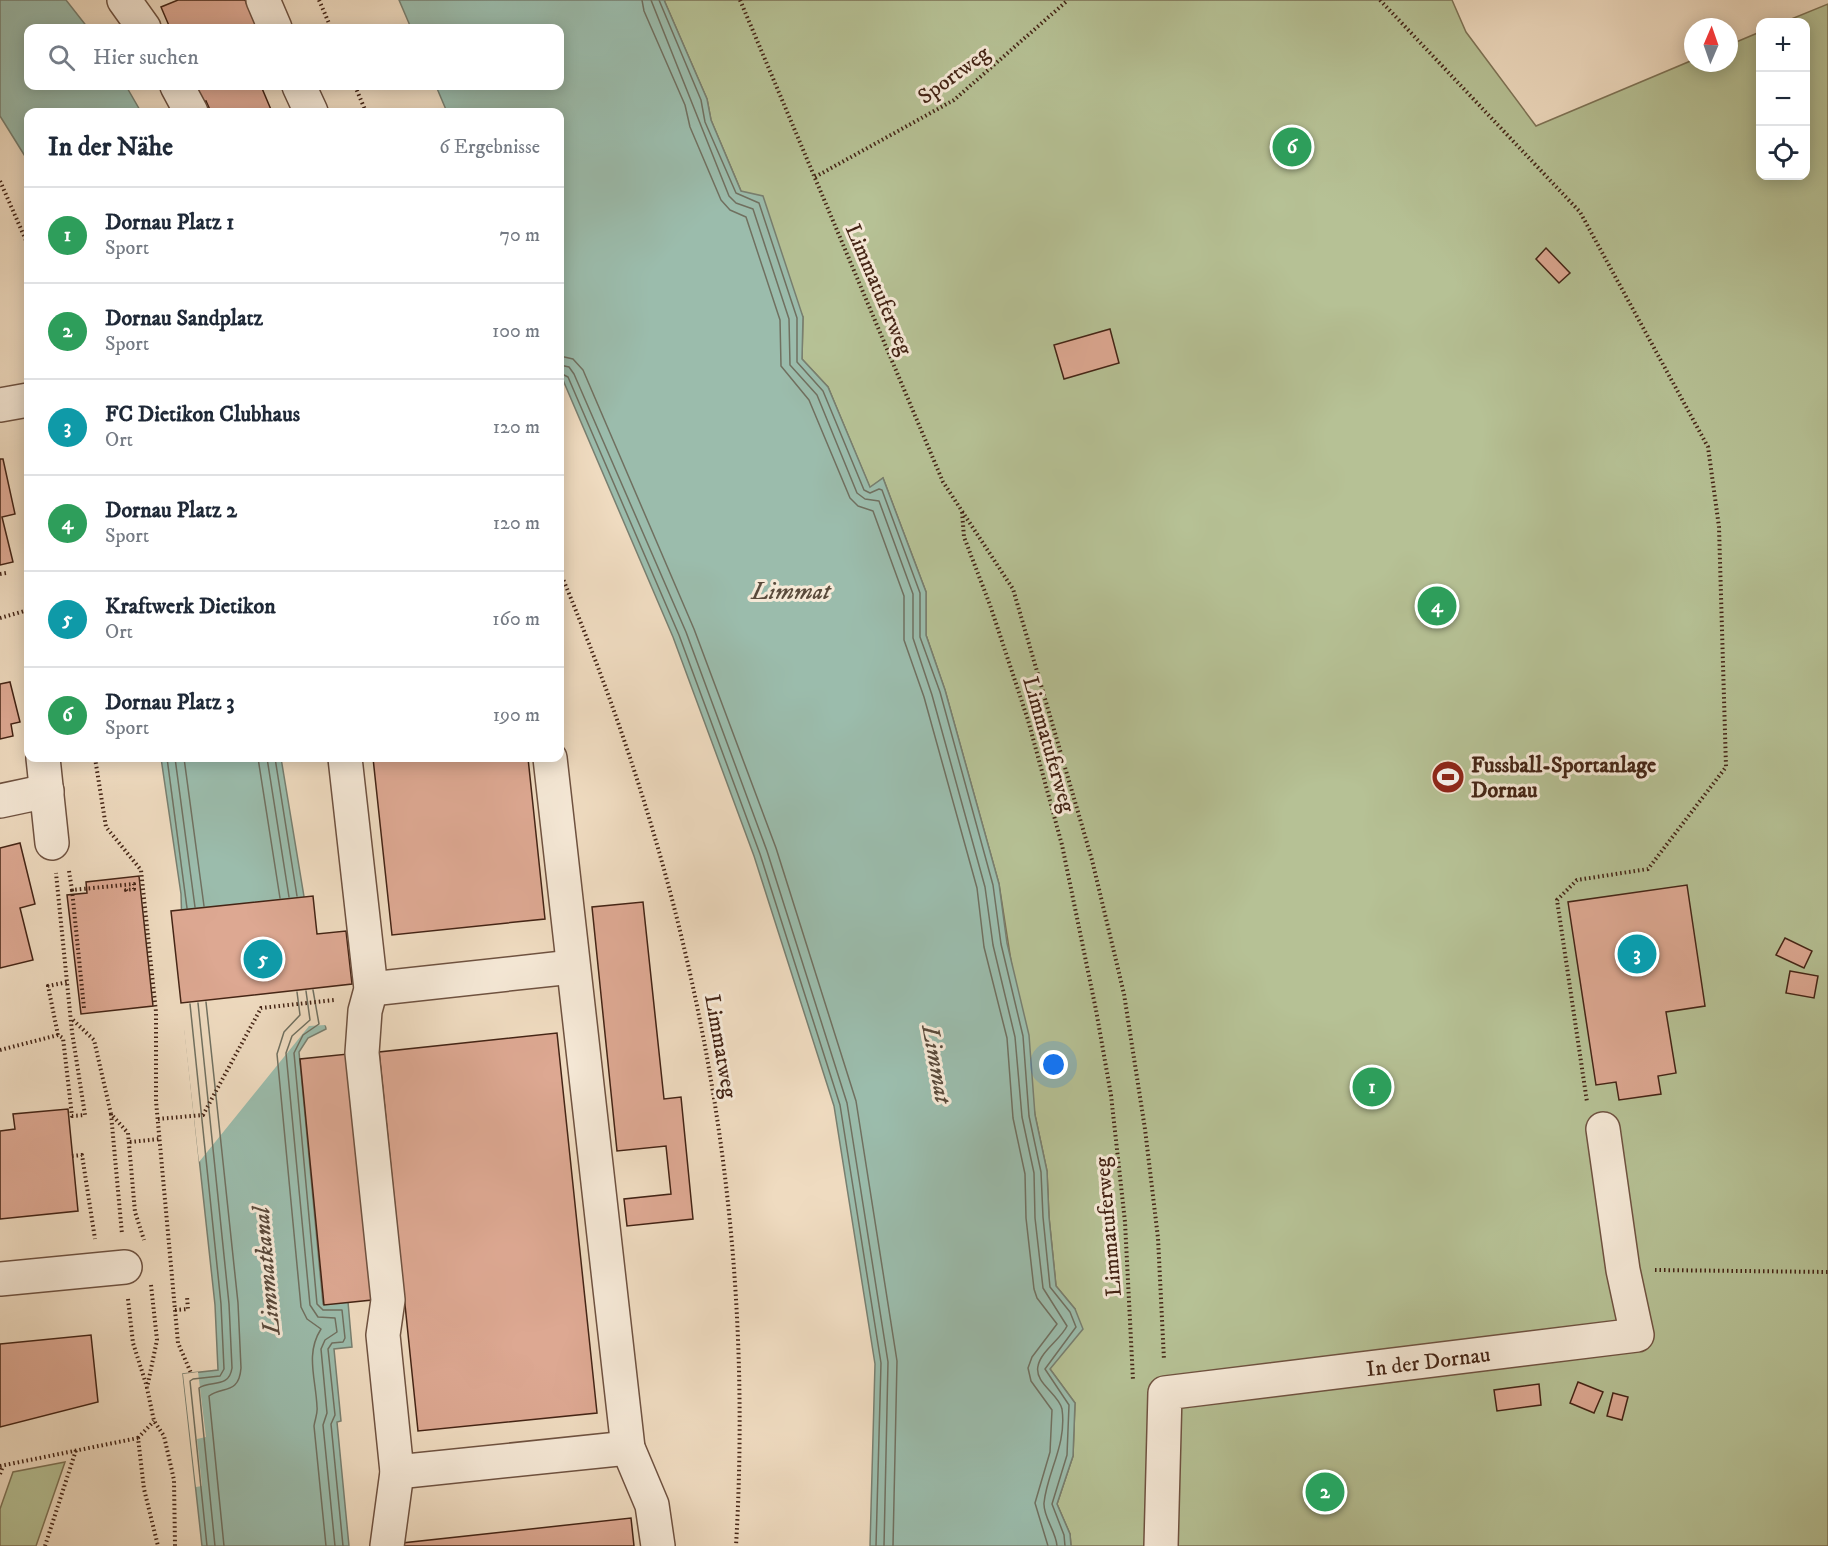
<!DOCTYPE html>
<html lang="de">
<head>
<meta charset="utf-8">
<style>
  :root { --surface:#fff; --page:#f6f6f7; --text:#1f2937; --muted:#747a83; --line:#e0e1e3; --accent:#db2777 }
  body { margin:0; font-family:"IM FELL DW Pica",serif; background:var(--page); color:var(--text) }
  .controls { position:absolute; right:18px; top:18px; display:grid; overflow:hidden; border-radius:12px; box-shadow:0 3px 15px #0003 }
  .controls button { width:54px; height:54px; display:grid; place-items:center; padding:0; border:0; border-bottom:2px solid var(--line); background:var(--surface); color:var(--text); font:30px sans-serif }
  .compass { position:absolute; left:1684px; top:18px; width:54px; height:54px; border-radius:50%; background:var(--surface); box-shadow:0 3px 15px #0003; rotate:2deg }
  .you { position:absolute; left:1054px; top:1065px; width:21px; height:21px; margin:-15px; border:4px solid #fff; border-radius:50%; background:#1a73e8; box-shadow:0 0 0 9px #1a73e833 }
  .badge { display:grid; place-items:center; width:39px; height:39px; border-radius:50%; background:var(--accent); color:#fff; font-size:20px; font-weight:700 }
  .pin { position:absolute; translate:-50% -50%; border:3px solid #fff; box-shadow:0 2px 6px #0006 }
  .list { margin:0; padding:0; list-style:none }
  h2 { display:flex; justify-content:space-between; align-items:center; height:78px; margin:0; padding:0 24px; font-size:26px }
  h2 small { font-size:20px; font-weight:400; color:var(--muted) }
  .list li { display:grid; grid-template-columns:39px 1fr auto; gap:18px; align-items:center; box-sizing:border-box; height:96px; padding:0 24px; border-top:2px solid var(--line) }
  .list b { display:block; font-size:22px; white-space:nowrap }
  .list p { margin:0; font-size:20px; white-space:nowrap; color:var(--muted) }
  .list em { font-size:20px; font-style:normal; color:var(--muted) }
  .icon { flex:none; width:33px; height:33px; fill:none; stroke:currentColor; stroke-width:2; stroke-linecap:round; stroke-linejoin:round }
  .map { position:relative; flex:none; width:1828px; height:1546px; overflow:hidden }
  .search { position:absolute; background:var(--surface); box-shadow:0 3px 15px #0003; left:24px; top:24px; width:540px; height:66px; display:flex; align-items:center; gap:15px; box-sizing:border-box; padding:0 21px; border-radius:12px; color:var(--muted); font-size:22px }
  .panel { position:absolute; background:var(--surface); box-shadow:0 3px 15px #0003; left:24px; top:108px; width:540px; height:654px; border-radius:12px }
  .map>svg:first-child { display:block }
  .green { fill:#b6c195; stroke:#7d7255; stroke-width:1.5 }
  .water { fill:#9bbcac; stroke:#787f70; stroke-width:1.5 }
  .pier { fill:#efdbc0 }
  .lines { fill:none; stroke-linecap:round; stroke-linejoin:round }
  .shore { stroke:#707060; stroke-width:1.5 }
  .building { fill:#dda892; stroke:#442415; stroke-width:1.5 }
  .minor-casing { stroke:#6f5240; stroke-width:36 }
  .path { stroke:#442415; stroke-width:4; stroke-dasharray:1.5 3; stroke-linecap:butt }
  .minor { stroke:#f5e8d6; stroke-width:33 }
  .labels { text-anchor:middle; stroke-width:6; stroke-linejoin:round; paint-order:stroke }
  .street-label { font-size:22px; fill:#442415; stroke:#f5e8d6 }
  .poi-label { font-size:22px; font-weight:bold; fill:#442415; stroke:#f5e8d6; text-anchor:start }
  .water-label { font-size:24px; font-style:italic; fill:#5a4a3b; stroke:#f5e8d6 }
</style>
</head>
<body>
<div class="map">
<svg width="1828" height="1546" viewBox="0 0 1828 1546">
  <rect width="100%" height="100%" fill="#efdbc0"/>
  <filter id="stains"><feTurbulence type="fractalNoise" baseFrequency=".00333" numOctaves="4"/><feColorMatrix values="0 0 0 0 .2 0 0 0 0 .09 0 0 0 0 .02 0 0 0 .5 -.17"/></filter>
  <radialGradient id="worn" r=".72"><stop offset=".6" stop-color="#630" stop-opacity="0"/><stop offset="1" stop-color="#630" stop-opacity=".3"/></radialGradient>
  <g class="green">
    <path d="M664,0H1452L1466,32L1536,126L1693,60V63H1729V45L1760,32V176H1806V22H1784L1828,4V1546H1071L1070,1534L1057,1504L1073,1456L1075,1403L1050,1369L1075,1309L1056,1286L1049,1217L1047,1171L1035,1115L999,884L945,690L926,635V592L883,478L870,488L828,387L802,359L803,317L741,191L711,120L707,99Z"/>
    <path d="M65,1462L36,1546H0V1509L13,1472Z"/>
  </g>
  <g class="water">
    <path d="M0,0H66L88,28H28V86H126L141,112H28V161L0,116Z"/>
    <path d="M399,0H664L707,99L711,120L741,191L763,196L803,317L802,359L828,387L870,487L883,478L926,592V635L945,690L999,884L1007,943L1029,1035L1035,1115L1047,1171L1049,1217L1056,1286L1075,1309L1083,1329L1050,1369L1075,1403L1073,1456L1057,1504L1070,1534L1071,1546H870L875,1364L834,1106L754,856L673,637L560,373V112H447L436,86H560V28H411Z"/>
    <path d="M158,758H281L326,1029L308,1038L299,1052L323,1304L348,1302L352,1347L334,1349L341,1421L337,1422L349,1546H202L183,1374L218,1370L215,1305L185,1029L181,894L161,758Z"/>
  </g>
  <g class="pier">
    <path d="M322,987L329,1029L325,1025L309,1026L199,1162L181,1003Z"/>
    <path d="M198,1372L206,1437L197,1439L202,1486L196,1487L183,1374Z"/>
  </g>
  <g class="lines">
    <g class="shore">
      <path d="M642,0L644,11L685,105L690,127L721,200L730,210L746,217L780,320L781,366L809,400L850,498L858,506L873,511L904,596V640L924,697L977,888L984,947L1007,1038L1013,1118L1025,1174L1026,1218L1034,1289L1037,1298L1057,1324L1032,1357L1028,1368L1031,1381L1052,1410L1050,1452L1035,1503L1048,1546"/>
      <path d="M651,0L729,196L736,203L753,209L789,319L790,365L817,395L857,493L865,499L879,501L913,594V638L932,695L985,887L993,945L1015,1037L1022,1117L1034,1173L1035,1218L1043,1288L1067,1326C1061,1339 1041,1351 1038,1366C1034,1383 1059,1394 1062,1409C1067,1445 1047,1472 1044,1503C1043,1517 1056,1531 1057,1546"/>
      <path d="M659,0L701,100L705,122L736,193L759,203L797,318V362L823,391L864,490L870,493L879,489L882,490L920,593V637L940,692L993,885L1001,944L1023,1036L1029,1116L1041,1172L1043,1217L1050,1287L1070,1312L1076,1327L1045,1369L1069,1405L1067,1455L1052,1504L1064,1535L1065,1546"/>
      <path d="M560,356L573,359L583,370L694,629L776,848L856,1101L897,1361L893,1546"/>
      <path d="M560,365L569,367L574,374L686,632L767,851L847,1103L888,1362L884,1546"/>
      <path d="M560,373L568,377L679,635L760,854L840,1105L881,1363L876,1546"/>
      <path d="M167,758L187,908"/>
      <path d="M175,758L195,907"/>
      <path d="M184,758L204,906"/>
      <path d="M258,758L280,898"/>
      <path d="M267,758L289,897"/>
      <path d="M275,758L297,896"/>
      <path d="M313,990L319,1024L303,1035L294,1053L317,1304L323,1310H342L345,1338L343,1342L332,1343L328,1349L335,1415L331,1424L343,1546"/>
      <path d="M306,991L310,1020L292,1036L286,1053L310,1305L318,1317L335,1318L337,1332L325,1340L321,1349L327,1413L323,1425L335,1546"/>
      <path d="M297,992L300,1015L284,1032L277,1054L301,1307L307,1319L321,1329C305,1354 316,1379 317,1407C318,1413 315,1419 314,1426L326,1546"/>
      <path d="M206,1002L238,1303L241,1368C239,1395 222,1386 209,1396L224,1546"/>
      <path d="M198,1003L229,1304L232,1368C229,1389 210,1380 199,1388L215,1546"/>
      <path d="M190,1004L221,1304L224,1369L220,1376L193,1379L190,1381L207,1546"/>
    </g>
  </g>
  <g class="building">
    <path d="M178,0H245L257,28H170L161,7Z"/>
    <path d="M194,86H261L272,112H211L206,101L201,103Z"/>
    <path d="M1546,248L1570,273L1559,283L1536,259Z"/>
    <path d="M1110,329L1119,363L1064,379L1054,345Z"/>
    <path d="M0,459H3L15,514L2,517L13,562L0,565Z"/>
    <path d="M10,682L20,722L11,724L13,736L0,739V684Z"/>
    <path d="M373,758H528L545,919L392,935Z"/>
    <path d="M20,843L35,904L20,908L33,960L0,968V848Z"/>
    <path d="M139,876L153,1006L81,1014L67,895L87,893L86,882Z"/>
    <path d="M1687,885L1705,1006L1666,1012L1676,1073L1658,1076L1661,1094L1619,1100L1616,1082L1596,1085L1568,902Z"/>
    <path d="M313,896L317,934L346,931L352,984L181,1003L171,911Z"/>
    <path d="M643,902L664,1099L681,1097L693,1219L627,1226L624,1199L671,1194L666,1146L617,1151L592,907Z"/>
    <path d="M1785,938L1812,951L1804,968L1776,955Z"/>
    <path d="M1790,971L1818,976L1814,998L1786,993Z"/>
    <path d="M557,1033L597,1413L418,1431L379,1052Z"/>
    <path d="M348,1054L372,1300L324,1305L300,1059Z"/>
    <path d="M68,1109L78,1211L0,1219V1131L15,1129L13,1114Z"/>
    <path d="M91,1335L98,1402L0,1427V1344Z"/>
    <path d="M1578,1382L1603,1392L1594,1413L1570,1403Z"/>
    <path d="M1539,1384L1541,1405L1497,1411L1494,1390Z"/>
    <path d="M1613,1393L1628,1397L1622,1420L1607,1416Z"/>
    <path d="M631,1518L634,1546H402V1543Z"/>
  </g>
  <g class="lines">
    <defs>
      <g id="minor">
        <path d="M124,0L144,28"/>
        <path d="M263,0L275,28"/>
        <path d="M177,86L191,112"/>
        <path d="M299,86L311,112"/>
        <path d="M0,405L28,400"/>
        <path d="M43,758L52,843"/>
        <path d="M345,758L371,989L365,1011L362,1053L388,1300L383,1335L397,1472L387,1546"/>
        <path d="M550,758L628,1448L652,1505L658,1546"/>
        <path d="M0,801L47,791"/>
        <path d="M371,989L572,967"/>
        <path d="M0,1279L125,1267"/>
        <path d="M397,1472L628,1448"/>
        <path id="s1" d="M1161,1546L1165,1393L1637,1335L1623,1270L1603,1129"/>
      </g>
    </defs>
    <use href="#minor" class="minor-casing"/>
    <g class="path">
      <path d="M319,0L331,28"/>
      <path d="M740,0L943,482L1013,589L1092,860L1124,994L1145,1129L1158,1238L1164,1360"/>
      <path d="M1380,0L1580,212L1708,447L1719,527L1726,767L1648,869L1577,880L1557,900L1587,1102"/>
      <path d="M355,86L366,112"/>
      <path d="M815,177L954,100L1068,0"/>
      <path d="M0,181L28,245"/>
      <path d="M962,512L964,537L990,605L1028,720L1062,845L1096,1010L1111,1095L1125,1222L1133,1380"/>
      <path d="M560,572C693,888 756,1202 736,1546"/>
      <path d="M0,574L6,573"/>
      <path d="M0,618L28,610"/>
      <path d="M95,758L106,827L141,870L156,1012V1101L178,1343L191,1373"/>
      <path d="M69,871L72,890L134,884V889L126,890L127,892"/>
      <path d="M72,890L84,1008"/>
      <path d="M73,1020L94,1040L111,1114L128,1133L135,1212L144,1240"/>
      <path d="M58,1035L48,986L68,982"/>
      <path d="M0,1050L58,1035L63,1038L72,1116L85,1115L72,1032L56,873"/>
      <path d="M111,1114L122,1234"/>
      <path d="M158,1119L203,1115L261,1008L334,1000"/>
      <path d="M130,1142L160,1139"/>
      <path d="M72,1156L82,1155L95,1239"/>
      <path d="M1655,1270L1828,1272"/>
      <path d="M151,1285L157,1340L147,1388L154,1421L164,1436L174,1480L175,1546"/>
      <path d="M128,1299L133,1343L147,1387"/>
      <path d="M175,1310L188,1309L187,1297"/>
      <path d="M138,1438L154,1421"/>
      <path d="M0,1466L138,1438L144,1489L158,1546"/>
      <path d="M0,1474L3,1466"/>
      <path d="M45,1546L76,1450"/>
    </g>
    <use href="#minor" class="minor"/>
  </g>
  <defs>
    <symbol id="stadium-disc" viewBox="-11 -11 22 22"><circle r="9.5" fill="#8f2418" stroke="#f5e8d6"/><path d="M0-5a6.5 5 0 1 0 0 10a6.5 5 0 1 0 0-10ZM-3.5-1.8h7v3.6h-7Z" fill="#fff"/></symbol>
  </defs>
  <g fill-rule="evenodd">
    <use href="#stadium-disc" x="1429" y="758" width="38" height="38"/>
  </g>
  <g class="labels">
    <g class="street-label">
      <text transform="translate(953 74) rotate(-36)" y="8">Sportweg</text>
      <text transform="translate(880 289) rotate(67)" y="8">Limmatuferweg</text>
      <text transform="translate(1050 744) rotate(74)" y="8">Limmatuferweg</text>
      <text transform="translate(722 1046) rotate(80)" y="8">Limmatweg</text>
      <text transform="translate(1107 1227) rotate(-95)" y="8">Limmatuferweg</text>
      <text dy="8" stroke="none"><textPath href="#s1" startOffset="418">In der Dornau</textPath></text>
    </g>
    <g class="poi-label">
      <text x="1471" y="772">Fussball-Sportanlage<tspan x="1471" dy="25">Dornau</tspan></text>
    </g>
    <g class="water-label">
      <text x="791" y="599">Limmat</text>
      <text transform="translate(937 1064) rotate(80)" y="8">Limmat</text>
      <text transform="translate(266 1271) rotate(-95)" y="8">Limmatkanal</text>
    </g>
  </g>
  <rect width="100%" height="100%" filter="url(#stains)"/>
  <rect width="100%" height="100%" fill="url(#worn)"/>
</svg>
<div class="controls">
<button>+</button>
<button>−</button>
<button><svg class="icon" aria-label="locate" viewBox="0 0 24 24"><circle cx="12" cy="12" r="6"/><path d="M12 2v4M12 18v4M2 12h4M18 12h4"/></svg></button>
</div>
<svg class="compass" viewBox="-18 -18 36 36"><path d="M0-13l5 13h-10z" fill="#e53935"/><path d="M0 13l5-13h-10z" fill="#747a83"/></svg>
<div class="you"></div>
<div class="pin badge" style="left:1372px;top:1087px;background:#2e9e5b">1</div>
<div class="pin badge" style="left:1325px;top:1492px;background:#2e9e5b">2</div>
<div class="pin badge" style="left:1637px;top:954px;background:#0f9aa8">3</div>
<div class="pin badge" style="left:1437px;top:606px;background:#2e9e5b">4</div>
<div class="pin badge" style="left:263px;top:959px;background:#0f9aa8">5</div>
<div class="pin badge" style="left:1292px;top:147px;background:#2e9e5b">6</div>
<div class="search"><svg class="icon" aria-label="search" viewBox="0 0 24 24"><circle cx="10" cy="10" r="6"/><path d="M15 15l6 6"/></svg>Hier suchen</div>
<section class="panel">
<h2>In der Nähe<small>6 Ergebnisse</small></h2>
<ul class="list">
<li><span class="badge" style="background:#2e9e5b">1</span><div><b>Dornau Platz 1</b><p>Sport</p></div><em>70 m</em></li>
<li><span class="badge" style="background:#2e9e5b">2</span><div><b>Dornau Sandplatz</b><p>Sport</p></div><em>100 m</em></li>
<li><span class="badge" style="background:#0f9aa8">3</span><div><b>FC Dietikon Clubhaus</b><p>Ort</p></div><em>120 m</em></li>
<li><span class="badge" style="background:#2e9e5b">4</span><div><b>Dornau Platz 2</b><p>Sport</p></div><em>120 m</em></li>
<li><span class="badge" style="background:#0f9aa8">5</span><div><b>Kraftwerk Dietikon</b><p>Ort</p></div><em>160 m</em></li>
<li><span class="badge" style="background:#2e9e5b">6</span><div><b>Dornau Platz 3</b><p>Sport</p></div><em>190 m</em></li>
</ul>
</section>
</div>
</body>
</html>
